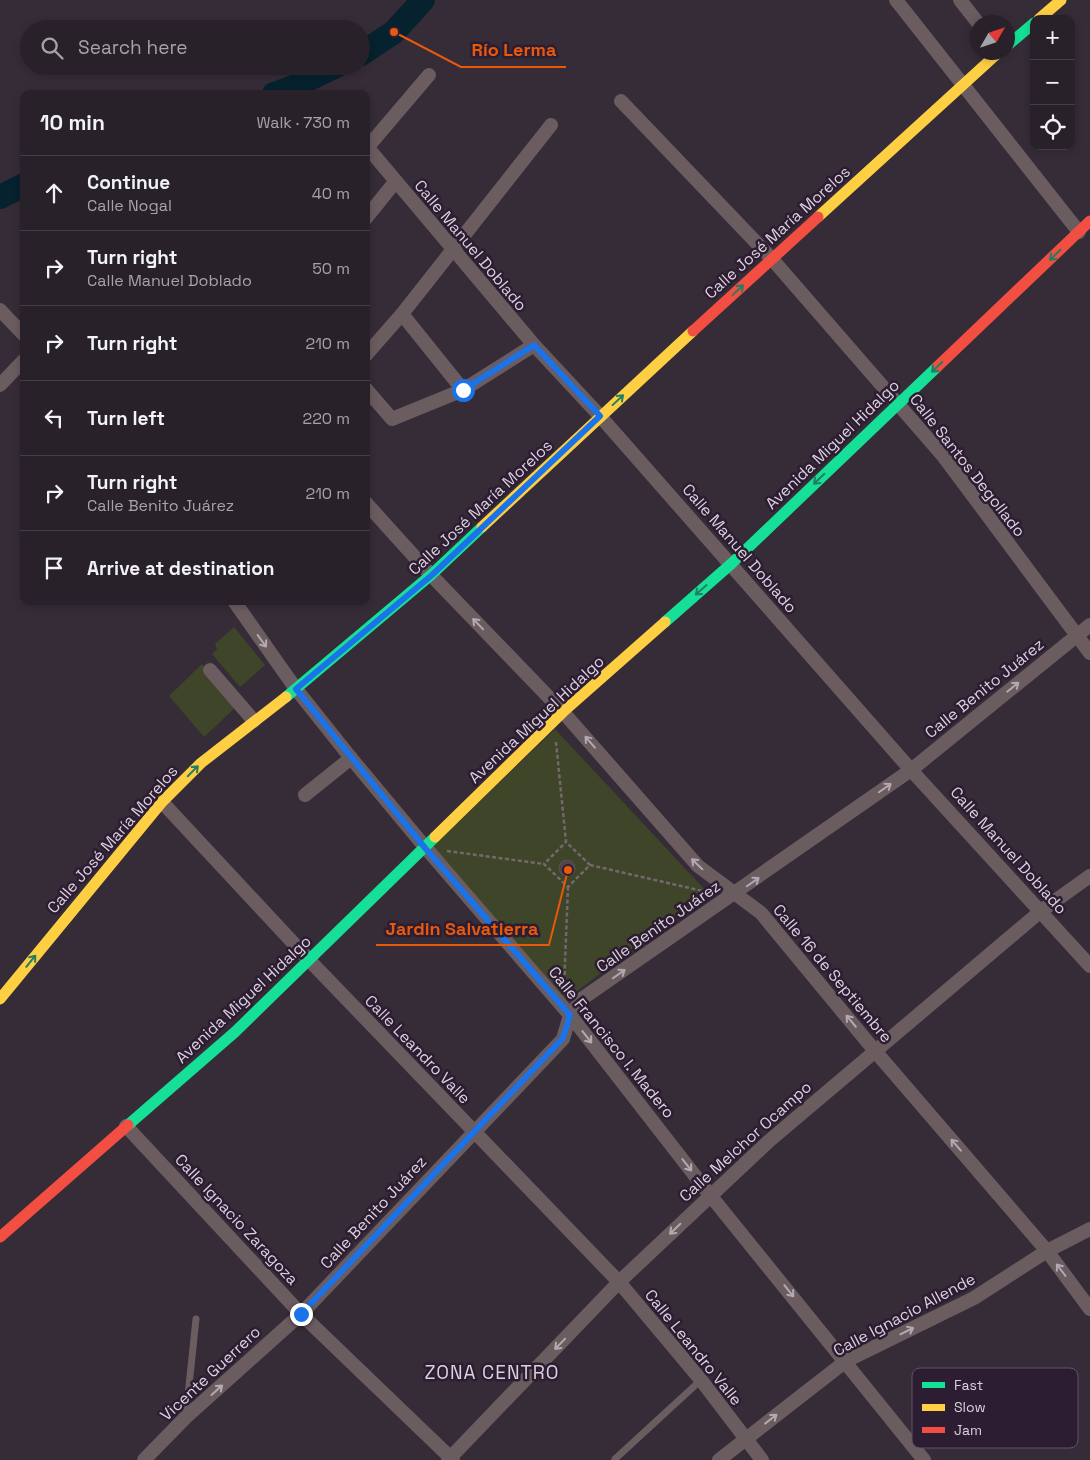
<!DOCTYPE html>
<html lang="en">
<head>
<meta charset="utf-8">
<style>
  :root { --surface:#282129; --page:#302931; --text:#f1f3f6; --muted:#a5a3a8; --line:#443e46 }
  body { margin:0; font-family:"Space Grotesk",sans-serif; background:var(--page); color:var(--text) }
  .controls { position:absolute; right:15px; top:15px; display:grid; overflow:hidden; border-radius:10px; box-shadow:0 2px 8px #0003 }
  .controls button { width:45px; height:45px; display:grid; place-items:center; padding:0; border:0; border-bottom:1px solid var(--line); background:var(--surface); color:var(--text); font:25px sans-serif }
  .compass { position:absolute; left:970px; top:15px; width:45px; height:45px; border-radius:50%; background:var(--surface); box-shadow:0 2px 8px #0003; rotate:51deg }
  .stop { position:absolute; width:15px; height:15px; margin:-11px; border:4px solid #1a73e8; border-radius:50%; background:#fff }
  .stop.end { background:#1a73e8; border-color:#fff; box-shadow:0 1px 5px #0008 }
  .list { margin:0; padding:0; list-style:none }
  h2 { display:flex; justify-content:space-between; align-items:center; height:65px; margin:0; padding:0 20px; font-size:21px }
  h2 small { font-size:16px; font-weight:400; color:var(--muted) }
  .list li { display:grid; grid-template-columns:32px 1fr auto; gap:15px; align-items:center; box-sizing:border-box; height:75px; padding:0 20px; border-top:1px solid var(--line) }
  .list b { display:block; font-size:19px; white-space:nowrap }
  .list p { margin:0; font-size:16px; white-space:nowrap; color:var(--muted) }
  .list em { font-size:16px; font-style:normal; color:var(--muted) }
  .icon { flex:none; width:28px; height:28px; fill:none; stroke:currentColor; stroke-width:2; stroke-linecap:round; stroke-linejoin:round }
  .map { position:relative; flex:none; width:1090px; height:1460px; overflow:hidden }
  .search { position:absolute; background:var(--surface); box-shadow:0 2px 8px #0003; left:20px; top:20px; width:350px; height:55px; display:flex; align-items:center; gap:12px; box-sizing:border-box; padding:0 18px; border-radius:28px; color:var(--muted); font-size:19px }
  .panel { position:absolute; background:var(--surface); box-shadow:0 2px 8px #0003; left:20px; top:90px; width:350px; height:515px; border-radius:10px }
  .map>svg:first-child { display:block }
  .green { fill:#3f4528 }
  .lines { fill:none; stroke-linecap:round; stroke-linejoin:round }
  .river { stroke:#06222e; stroke-width:24 }
  .building { fill:#50464a; stroke:#5c5257 }
  .path { stroke:#73686d; stroke-width:2.5; stroke-dasharray:4 2.5; stroke-linecap:butt }
  .lane { stroke:#6b5c60; stroke-width:7 }
  .street { stroke:#6b5c60; stroke-width:14 }
  .fast { stroke:#16e098; stroke-width:11 }
  .slow { stroke:#ffcf43; stroke-width:11 }
  .jam { stroke:#f24e42; stroke-width:11 }
  .oneway { stroke:#227e65 }
  .oneway2 { stroke:#b4a8b3 }
  .route { stroke:#1a73e8; stroke-width:6 }
  .labels { text-anchor:middle; stroke-width:5; stroke-linejoin:round; paint-order:stroke }
  .street-label { font-size:16px; fill:#dcd1df; stroke:#2d1d32 }
  .quarter-label { font-size:19px; letter-spacing:1px; fill:#dcd1df; stroke:#2d1d32 }
  .key { fill:#2d1d32; stroke:#625366; stroke-width:1 }
  .key-label { font-size:14px; fill:#dcd1df }
  .leader { fill:none; stroke:#e8590c; stroke-width:2 }
  .callout-dot { fill:#e8590c; stroke:#2d1d32; stroke-width:2 }
  .callout-label { font-size:18px; text-anchor:middle; font-weight:bold; fill:#e8590c; stroke:#2d1d32; stroke-width:5; stroke-linejoin:round; paint-order:stroke }
</style>
</head>
<body>
<div class="map">
<svg width="1090" height="1460" viewBox="0 0 1090 1460">
  <rect width="100%" height="100%" fill="#352c37"/>
  <g class="green">
    <path d="M234,627L265,665L240,687L212,654L217,649L215,644Z"/>
    <path d="M202,664L239,704L204,737L169,696Z"/>
    <path d="M555,729L707,892L563,1002L430,849Z"/>
  </g>
  <g class="lines">
    <g class="river">
      <path d="M361,54L394,32L423,0"/>
      <path d="M274,94L291,88L336,66"/>
      <path d="M0,197L24,185"/>
    </g>
  </g>
  <circle class="building" cx="567" cy="868" r="8"/>
  <g class="lines">
    <g class="path">
      <path d="M556,742L566,842L590,865L568,887L544,864L566,842"/>
      <path d="M447,851L544,864"/>
      <path d="M590,865L707,892"/>
      <path d="M564,988L568,887"/>
    </g>
    <g class="lane">
      <path d="M186,1414L196,1319"/>
      <path d="M615,1459L701,1380"/>
    </g>
    <g class="street">
      <path d="M896,0L1079,232"/>
      <path d="M960,0L978,23"/>
      <path d="M621,101L772,259L944,457L1090,653"/>
      <path d="M368,148L534,345L600,416L911,770L1090,966"/>
      <path d="M366,149L429,75"/>
      <path d="M366,218L395,182"/>
      <path d="M0,310L24,335"/>
      <path d="M402,314L463,390"/>
      <path d="M366,355L402,314L551,125"/>
      <path d="M0,385L24,360"/>
      <path d="M366,389L392,419L463,390L534,345"/>
      <path d="M366,503L431,575L563,712L698,866L761,913L875,1051L1047,1251L1090,1309"/>
      <path d="M234,601L296,689L351,758L425,847L570,1015L710,1195L924,1460"/>
      <path d="M210,670L254,721"/>
      <path d="M305,795L351,758"/>
      <path d="M162,802L310,961L619,1282L701,1380L762,1460"/>
      <path d="M126,1126L301,1314L453,1460"/>
      <path d="M144,1460L186,1417L301,1314L563,1039L570,1015L583,998L911,770L1090,625"/>
      <path d="M448,1460L619,1282L769,1141L1041,911L1090,876"/>
      <path d="M719,1460L846,1361L974,1298L1047,1251L1090,1229"/>
    </g>
    <g class="fast">
      <path d="M1008,45L1034,23"/>
      <path d="M665,622L731,564L937,367"/>
      <path d="M286,697L431,575L482,527"/>
      <path d="M128,1125L235,1032L435,837"/>
    </g>
    <g class="slow">
      <path d="M1039,19L1061,0"/>
      <path d="M818,217L999,52"/>
      <path d="M482,527L693,331"/>
      <path d="M435,837L563,712L665,622"/>
      <path d="M0,999L162,802L201,763L286,697"/>
    </g>
    <g class="jam">
      <path d="M693,331L818,217"/>
      <path d="M937,367L1090,221"/>
      <path d="M0,1237L128,1125"/>
    </g>
  </g>
  <defs><path id="oneway-shaft" d="M-6 0H5M1.5-3L5.5 0L1.5 3" fill="none" stroke-width="1.6" stroke-linecap="round" stroke-linejoin="round" transform="scale(1.25)"/></defs>
  <g class="oneway">
    <use href="#oneway-shaft" transform="translate(1055 255) rotate(136)"/>
    <use href="#oneway-shaft" transform="translate(738 290) rotate(-43)"/>
    <use href="#oneway-shaft" transform="translate(937 367) rotate(136)"/>
    <use href="#oneway-shaft" transform="translate(618 400) rotate(-43)"/>
    <use href="#oneway-shaft" transform="translate(819 479) rotate(136)"/>
    <use href="#oneway-shaft" transform="translate(701 590) rotate(139)"/>
    <use href="#oneway-shaft" transform="translate(193 771) rotate(-45)"/>
    <use href="#oneway-shaft" transform="translate(31 961) rotate(-51)"/>
  </g>
  <g class="oneway2">
    <use href="#oneway-shaft" transform="translate(478 624) rotate(-134)"/>
    <use href="#oneway-shaft" transform="translate(262 641) rotate(54)"/>
    <use href="#oneway-shaft" transform="translate(1013 687) rotate(-39)"/>
    <use href="#oneway-shaft" transform="translate(590 742) rotate(-131)"/>
    <use href="#oneway-shaft" transform="translate(885 788) rotate(-35)"/>
    <use href="#oneway-shaft" transform="translate(697 864) rotate(-136)"/>
    <use href="#oneway-shaft" transform="translate(753 882) rotate(-35)"/>
    <use href="#oneway-shaft" transform="translate(619 974) rotate(-35)"/>
    <use href="#oneway-shaft" transform="translate(851 1021) rotate(-130)"/>
    <use href="#oneway-shaft" transform="translate(587 1037) rotate(52)"/>
    <use href="#oneway-shaft" transform="translate(956 1145) rotate(-131)"/>
    <use href="#oneway-shaft" transform="translate(687 1165) rotate(52)"/>
    <use href="#oneway-shaft" transform="translate(675 1229) rotate(136)"/>
    <use href="#oneway-shaft" transform="translate(1061 1270) rotate(-127)"/>
    <use href="#oneway-shaft" transform="translate(789 1291) rotate(51)"/>
    <use href="#oneway-shaft" transform="translate(907 1331) rotate(-26)"/>
    <use href="#oneway-shaft" transform="translate(560 1344) rotate(134)"/>
    <use href="#oneway-shaft" transform="translate(217 1390) rotate(-42)"/>
    <use href="#oneway-shaft" transform="translate(771 1419) rotate(-38)"/>
  </g>
  <g class="lines">
    <path class="route" d="M301,1314L563,1038L570,1015L425,848L296,689L432,575L600,416L534,345L463,390"/>
  </g>
  <g class="labels">
    <g class="street-label">
      <text transform="translate(777 232) rotate(-42)" y="6">Calle José María Morelos</text>
      <text transform="translate(471 245) rotate(50)" y="6">Calle Manuel Doblado</text>
      <text transform="translate(832 444) rotate(-44)" y="6">Avenida Miguel Hidalgo</text>
      <text transform="translate(968 465) rotate(52)" y="6">Calle Santos Degollado</text>
      <text transform="translate(480 507) rotate(-43)" y="6">Calle José María Morelos</text>
      <text transform="translate(740 548) rotate(49)" y="6">Calle Manuel Doblado</text>
      <text transform="translate(984 688) rotate(-39)" y="6">Calle Benito Juárez</text>
      <text transform="translate(536 719) rotate(-43)" y="6">Avenida Miguel Hidalgo</text>
      <text transform="translate(112 839) rotate(-49)" y="6">Calle José María Morelos</text>
      <text transform="translate(1009 850) rotate(48)" y="6">Calle Manuel Doblado</text>
      <text transform="translate(658 926) rotate(-35)" y="6">Calle Benito Juárez</text>
      <text transform="translate(833 973) rotate(50)" y="6">Calle 16 de Septiembre</text>
      <text transform="translate(243 999) rotate(-43)" y="6">Avenida Miguel Hidalgo</text>
      <text transform="translate(612 1042) rotate(51)" y="6">Calle Francisco I. Madero</text>
      <text transform="translate(418 1049) rotate(46)" y="6">Calle Leandro Valle</text>
      <text transform="translate(745 1141) rotate(-42)" y="6">Calle Melchor Ocampo</text>
      <text transform="translate(373 1212) rotate(-47)" y="6">Calle Benito Juárez</text>
      <text transform="translate(237 1219) rotate(47)" y="6">Calle Ignacio Zaragoza</text>
      <text transform="translate(904 1314) rotate(-28)" y="6">Calle Ignacio Allende</text>
      <text transform="translate(694 1347) rotate(51)" y="6">Calle Leandro Valle</text>
      <text transform="translate(210 1373) rotate(-43)" y="6">Vicente Guerrero</text>
    </g>
    <g class="quarter-label">
      <text x="492" y="1379">ZONA CENTRO</text>
    </g>
  </g>
  <rect x="912" y="1368" width="166" height="80" rx="8" class="key"/>
  <rect x="922" y="1382" width="23" height="6" fill="#16e098"/>
  <rect x="922" y="1404" width="23" height="7" fill="#ffcf43"/>
  <rect x="922" y="1427" width="23" height="6" fill="#f24e42"/>
  <g class="key-label">
    <text x="954" y="1390">Fast</text>
    <text x="954" y="1412">Slow</text>
    <text x="954" y="1435">Jam</text>
  </g>
  <path class="leader" d="M394 32L461 67H566M568 870L549 945H376"/>
  <g class="callout-dot">
    <circle cx="394" cy="32" r="5"/>
    <circle cx="568" cy="870" r="5"/>
  </g>
  <g class="callout-label">
    <text x="514" y="56">Río Lerma</text>
    <text x="462" y="935">Jardin Salvatierra</text>
  </g>
</svg>
<div class="controls">
<button>+</button>
<button>−</button>
<button><svg class="icon" aria-label="locate" viewBox="0 0 24 24"><circle cx="12" cy="12" r="6"/><path d="M12 2v4M12 18v4M2 12h4M18 12h4"/></svg></button>
</div>
<svg class="compass" viewBox="-18 -18 36 36"><path d="M0-13l5 13h-10z" fill="#e53935"/><path d="M0 13l5-13h-10z" fill="#a5a3a8"/></svg>
<div class="stop" style="left:463px;top:390px"></div>
<div class="stop end" style="left:301px;top:1314px"></div>
<div class="search"><svg class="icon" aria-label="search" viewBox="0 0 24 24"><circle cx="10" cy="10" r="6"/><path d="M15 15l6 6"/></svg>Search here</div>
<section class="panel">
<h2>10 min<small>Walk · 730 m</small></h2>
<ul class="list">
<li><svg class="icon" aria-label="ahead" viewBox="0 0 24 24"><path d="M12 20V5M6 11l6-6 6 6"/></svg><div><b>Continue</b><p>Calle Nogal</p></div><em>40 m</em></li>
<li><svg class="icon" aria-label="right" viewBox="0 0 24 24"><path d="M7 20v-9h11M14 6l5 5-5 5"/></svg><div><b>Turn right</b><p>Calle Manuel Doblado</p></div><em>50 m</em></li>
<li><svg class="icon" aria-label="right" viewBox="0 0 24 24"><path d="M7 20v-9h11M14 6l5 5-5 5"/></svg><div><b>Turn right</b></div><em>210 m</em></li>
<li><svg class="icon" aria-label="left" viewBox="0 0 24 24"><path d="M17 20v-9H6M10 6l-5 5 5 5"/></svg><div><b>Turn left</b></div><em>220 m</em></li>
<li><svg class="icon" aria-label="right" viewBox="0 0 24 24"><path d="M7 20v-9h11M14 6l5 5-5 5"/></svg><div><b>Turn right</b><p>Calle Benito Juárez</p></div><em>210 m</em></li>
<li><svg class="icon" aria-label="arrive" viewBox="0 0 24 24"><path d="M6 21V4h12l-3 4 3 4H6"/></svg><div><b>Arrive at destination</b></div></li>
</ul>
</section>
</div>
</body>
</html>
